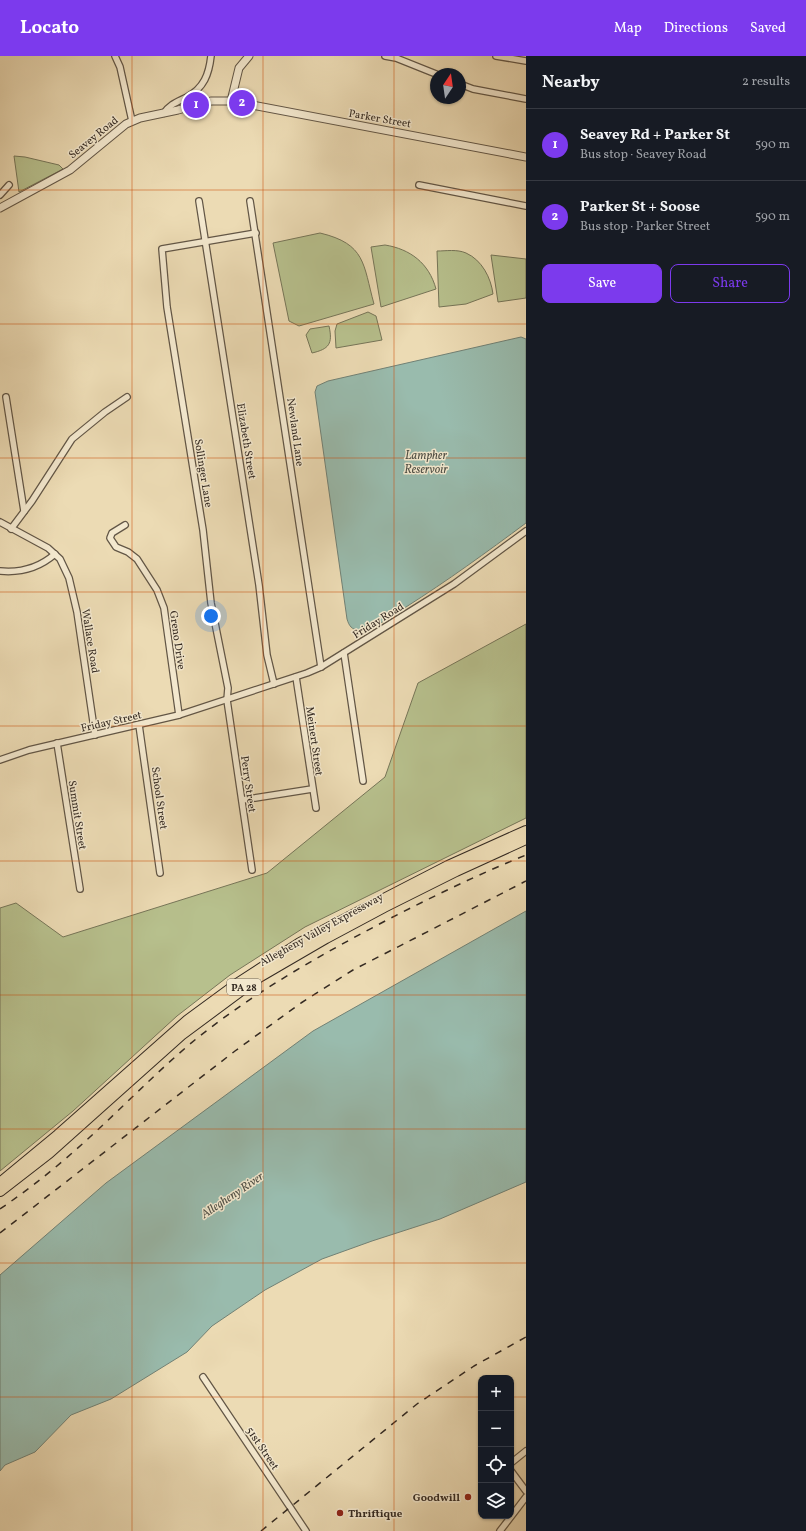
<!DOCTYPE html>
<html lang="en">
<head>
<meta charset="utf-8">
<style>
  :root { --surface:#171b24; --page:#20242c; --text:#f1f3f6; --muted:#9ea1a6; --line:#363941; --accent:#7c3aed }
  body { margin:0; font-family:Vollkorn,serif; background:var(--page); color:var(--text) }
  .controls { position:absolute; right:12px; bottom:12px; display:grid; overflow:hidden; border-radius:8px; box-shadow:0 1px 3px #0004 }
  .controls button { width:36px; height:36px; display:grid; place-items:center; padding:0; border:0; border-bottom:1px solid var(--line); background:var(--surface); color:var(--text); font:20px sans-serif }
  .compass { position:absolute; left:430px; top:12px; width:36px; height:36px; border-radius:50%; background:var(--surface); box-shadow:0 1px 3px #0004; rotate:13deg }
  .you { position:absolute; left:211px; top:560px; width:14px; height:14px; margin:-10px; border:3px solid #fff; border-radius:50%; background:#1a73e8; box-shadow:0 0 0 6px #1a73e833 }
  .badge { display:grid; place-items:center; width:26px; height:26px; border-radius:50%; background:var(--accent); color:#fff; font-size:13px; font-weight:700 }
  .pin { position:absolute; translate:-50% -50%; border:2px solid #fff; box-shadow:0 1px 4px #0006 }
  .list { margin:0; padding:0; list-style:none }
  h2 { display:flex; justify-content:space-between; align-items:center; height:52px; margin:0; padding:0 16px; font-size:17px }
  h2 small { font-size:13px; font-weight:400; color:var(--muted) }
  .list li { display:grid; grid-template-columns:26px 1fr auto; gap:12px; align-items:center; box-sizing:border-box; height:72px; padding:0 16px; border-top:1px solid var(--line) }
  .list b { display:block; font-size:15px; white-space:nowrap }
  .list p { margin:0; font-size:13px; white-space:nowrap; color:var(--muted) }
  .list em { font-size:13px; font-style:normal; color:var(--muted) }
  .actions { display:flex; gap:8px; padding:12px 16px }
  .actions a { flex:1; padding:9px 0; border:1px solid var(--accent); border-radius:8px; text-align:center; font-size:14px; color:var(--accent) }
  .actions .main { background:var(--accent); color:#fff }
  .icon { flex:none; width:22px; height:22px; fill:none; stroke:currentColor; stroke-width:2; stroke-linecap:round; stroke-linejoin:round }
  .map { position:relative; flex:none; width:526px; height:1475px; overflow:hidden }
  header { display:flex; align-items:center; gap:24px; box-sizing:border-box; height:56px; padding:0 20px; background:var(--accent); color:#fff }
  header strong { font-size:19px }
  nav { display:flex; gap:22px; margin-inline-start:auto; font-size:14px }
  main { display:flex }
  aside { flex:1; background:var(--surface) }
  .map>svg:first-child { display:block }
  .green { fill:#b7c08d; stroke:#767558 }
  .water { fill:#99bbad; stroke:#718175 }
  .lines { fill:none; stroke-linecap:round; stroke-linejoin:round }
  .minor-casing { stroke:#625646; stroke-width:8 }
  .tertiary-casing { stroke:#625646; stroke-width:9 }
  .motorway-casing { stroke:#342a22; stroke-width:12 }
  .minor { stroke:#f3e8ce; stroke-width:5.5 }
  .tertiary { stroke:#f3e8ce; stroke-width:7 }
  .motorway { stroke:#ecdbb4; stroke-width:10 }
  .rail { stroke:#342a22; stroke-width:1.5; stroke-dasharray:7 7; stroke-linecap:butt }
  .grid { fill:none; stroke:#cd520f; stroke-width:1; stroke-opacity:0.55 }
  .poi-dot { fill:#8f2418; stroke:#f3e8ce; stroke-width:1.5 }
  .labels { text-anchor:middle; stroke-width:3; stroke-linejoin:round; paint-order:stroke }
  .shield { fill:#f3e8ce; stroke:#6d6356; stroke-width:1 }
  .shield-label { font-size:10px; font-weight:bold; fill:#342a22 }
  .street-label { font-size:11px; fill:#342a22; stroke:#f3e8ce }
  .poi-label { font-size:11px; font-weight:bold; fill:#342a22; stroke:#f3e8ce; text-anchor:end }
  .water-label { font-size:12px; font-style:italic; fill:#4d4e45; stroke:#f3e8ce }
</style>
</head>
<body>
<header>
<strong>Locato</strong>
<nav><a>Map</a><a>Directions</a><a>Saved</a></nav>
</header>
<main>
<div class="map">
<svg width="526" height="1475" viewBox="0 0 526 1475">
  <rect width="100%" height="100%" fill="#ecdbb4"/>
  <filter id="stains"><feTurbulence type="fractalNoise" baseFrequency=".005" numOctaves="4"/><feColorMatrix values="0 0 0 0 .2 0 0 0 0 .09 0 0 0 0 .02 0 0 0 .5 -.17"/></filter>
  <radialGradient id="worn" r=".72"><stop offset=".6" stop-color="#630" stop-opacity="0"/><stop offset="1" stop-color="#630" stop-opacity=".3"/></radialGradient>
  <g class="green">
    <path d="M14,100L25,101L59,109L63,113L19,136Z"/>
    <path d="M320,177C366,188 363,208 374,248L299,270L289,265L273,187Z"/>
    <path d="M385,189C410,193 429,207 436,233L381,251L371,191Z"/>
    <path d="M437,195C446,195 457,193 466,197C482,204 491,222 493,238L466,248L439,251Z"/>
    <path d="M491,199L526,203V242L498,246Z"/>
    <path d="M368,256L376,260L382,284L336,292L335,275L337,268Z"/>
    <path d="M329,270C333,288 329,293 312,297L306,279L310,273Z"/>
    <path d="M526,568V762L305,871L230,919L177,960L73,1055L0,1115V852L16,847L63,881L267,817L385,721L418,627Z"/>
  </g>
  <g class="water">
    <path d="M521,281L526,283V467C487,496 447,525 406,551C394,559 373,574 359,574C352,574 349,570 347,563L315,336L317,330L328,325Z"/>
    <path d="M526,855V1126L440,1163L372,1185L322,1203L265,1234L212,1270L187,1296L111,1343L71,1359L35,1396L5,1409L0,1415V1219L106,1127L313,975Z"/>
  </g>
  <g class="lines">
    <defs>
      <g id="minor">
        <path d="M115,0L120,11L132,65"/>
        <path d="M385,0L396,2L436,18"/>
        <path d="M496,0L526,5"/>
        <path d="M460,28L473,33L526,43"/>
        <path d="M164,57C170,48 177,46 187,41C204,32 209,18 211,0"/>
        <path d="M419,129L526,150"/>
        <path d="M0,139L9,129"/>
        <path d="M199,145L259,529L267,599L274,628"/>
        <path d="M250,145L321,611"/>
        <path d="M6,341L24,455"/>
        <path d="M0,466L48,492L60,503L69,522L77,556L95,679"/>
        <path d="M125,469L112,477L110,482L116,491L128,496L137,503L157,534L164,552L179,659"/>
        <path d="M11,473L32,445L72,383L105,356L127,341"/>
        <path d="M0,515C21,517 39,512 55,498"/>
        <path d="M344,597L363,725"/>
        <path d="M296,621L316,752"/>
        <path d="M139,669L160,817"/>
        <path d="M57,687L80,833"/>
        <path d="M0,704L29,694L179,659L307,617L321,611L454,528L526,475"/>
        <path d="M242,744L312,733"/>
        <path d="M252,814L227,644L228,632L211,547L203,474L167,251L162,193L256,177"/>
        <path d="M203,1321L306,1475"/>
        <path d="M511,1407L526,1395"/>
        <path d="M511,1415L526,1435"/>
        <path d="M500,1475L526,1441"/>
      </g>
      <g id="tertiary">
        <path d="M231,45L239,12L249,0"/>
        <path d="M0,152L70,114L126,68L140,62L178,54L211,45H231L526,101"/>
      </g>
      <g id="motorway">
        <path d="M0,1127L58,1079L188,964L237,928L300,887L351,860L448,810L526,775"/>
        <path d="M0,1135L49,1097L181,979L259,921L326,882L384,851L456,815L526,783"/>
      </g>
    </defs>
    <use href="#minor" class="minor-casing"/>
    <use href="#tertiary" class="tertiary-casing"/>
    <use href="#motorway" class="motorway-casing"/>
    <use href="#minor" class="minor"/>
    <use href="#tertiary" class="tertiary"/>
    <use href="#motorway" class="motorway"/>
    <g class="rail">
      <path d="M0,1153C22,1138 43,1122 64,1104C109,1066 150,1021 196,983C256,935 322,898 389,863C434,840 479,818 526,799"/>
      <path d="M0,1177L235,995L301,947L353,914L526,825"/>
      <path d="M261,1475L417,1348L474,1310L526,1281"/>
    </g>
  </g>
  <path class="grid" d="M132,0V1475M263,0V1475M394,0V1475M0,134H526M0,268H526M0,402H526M0,536H526M0,670H526M0,805H526M0,939H526M0,1073H526M0,1207H526M0,1341H481M511,1341H526"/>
  <g class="poi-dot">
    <circle cx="468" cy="1441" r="4"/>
    <circle cx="340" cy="1457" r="4"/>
  </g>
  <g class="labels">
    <rect class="shield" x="227" y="923" width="34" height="16" rx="3"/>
    <g class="shield-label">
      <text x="244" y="935">PA 28</text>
    </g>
    <g class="street-label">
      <text transform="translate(380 62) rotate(10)" y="4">Parker Street</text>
      <text transform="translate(93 81) rotate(-39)" y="4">Seavey Road</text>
      <text transform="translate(296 376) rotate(82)" y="4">Newland Lane</text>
      <text transform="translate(247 385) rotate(81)" y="4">Elizabeth Street</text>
      <text transform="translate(204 417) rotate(81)" y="4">Sollinger Lane</text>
      <text transform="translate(378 564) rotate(-32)" y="4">Friday Road</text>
      <text transform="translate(178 584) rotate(82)" y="4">Greno Drive</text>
      <text transform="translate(91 585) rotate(81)" y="4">Wallace Road</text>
      <text transform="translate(111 665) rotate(-13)" y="4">Friday Street</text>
      <text transform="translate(315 685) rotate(82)" y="4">Meinert Street</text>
      <text transform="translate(249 728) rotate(82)" y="4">Perry Street</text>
      <text transform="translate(160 742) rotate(82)" y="4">School Street</text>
      <text transform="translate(78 759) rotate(81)" y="4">Summit Street</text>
      <text transform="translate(321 873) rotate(-29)" y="4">Allegheny Valley Expressway</text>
      <text transform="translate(263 1392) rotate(56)" y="4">51st Street</text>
    </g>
    <g class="poi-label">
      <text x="460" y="1445">Goodwill</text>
      <text x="348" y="1461" text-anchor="start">Thriftique</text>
    </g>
    <g class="water-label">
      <text x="426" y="403">Lampher<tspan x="426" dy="14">Reservoir</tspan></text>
      <text transform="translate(232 1139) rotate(-34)" y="4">Allegheny River</text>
    </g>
  </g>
  <rect width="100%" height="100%" filter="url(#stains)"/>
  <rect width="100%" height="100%" fill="url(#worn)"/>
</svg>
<div class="controls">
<button>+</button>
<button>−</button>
<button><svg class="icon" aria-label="locate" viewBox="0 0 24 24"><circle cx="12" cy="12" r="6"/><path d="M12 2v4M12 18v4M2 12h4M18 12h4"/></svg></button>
<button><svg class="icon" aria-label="layers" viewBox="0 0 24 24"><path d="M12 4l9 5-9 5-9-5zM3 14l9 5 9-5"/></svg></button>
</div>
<svg class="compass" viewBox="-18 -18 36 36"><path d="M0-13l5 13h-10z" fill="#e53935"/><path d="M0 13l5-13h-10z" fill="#9ea1a6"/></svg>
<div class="you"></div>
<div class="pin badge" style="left:196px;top:49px">1</div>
<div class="pin badge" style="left:242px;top:47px">2</div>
</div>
<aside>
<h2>Nearby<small>2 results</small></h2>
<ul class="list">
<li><span class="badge">1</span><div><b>Seavey Rd + Parker St</b><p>Bus stop · Seavey Road</p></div><em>590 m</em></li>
<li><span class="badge">2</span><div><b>Parker St + Soose</b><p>Bus stop · Parker Street</p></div><em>590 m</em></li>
</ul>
<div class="actions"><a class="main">Save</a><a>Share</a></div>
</aside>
</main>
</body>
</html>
